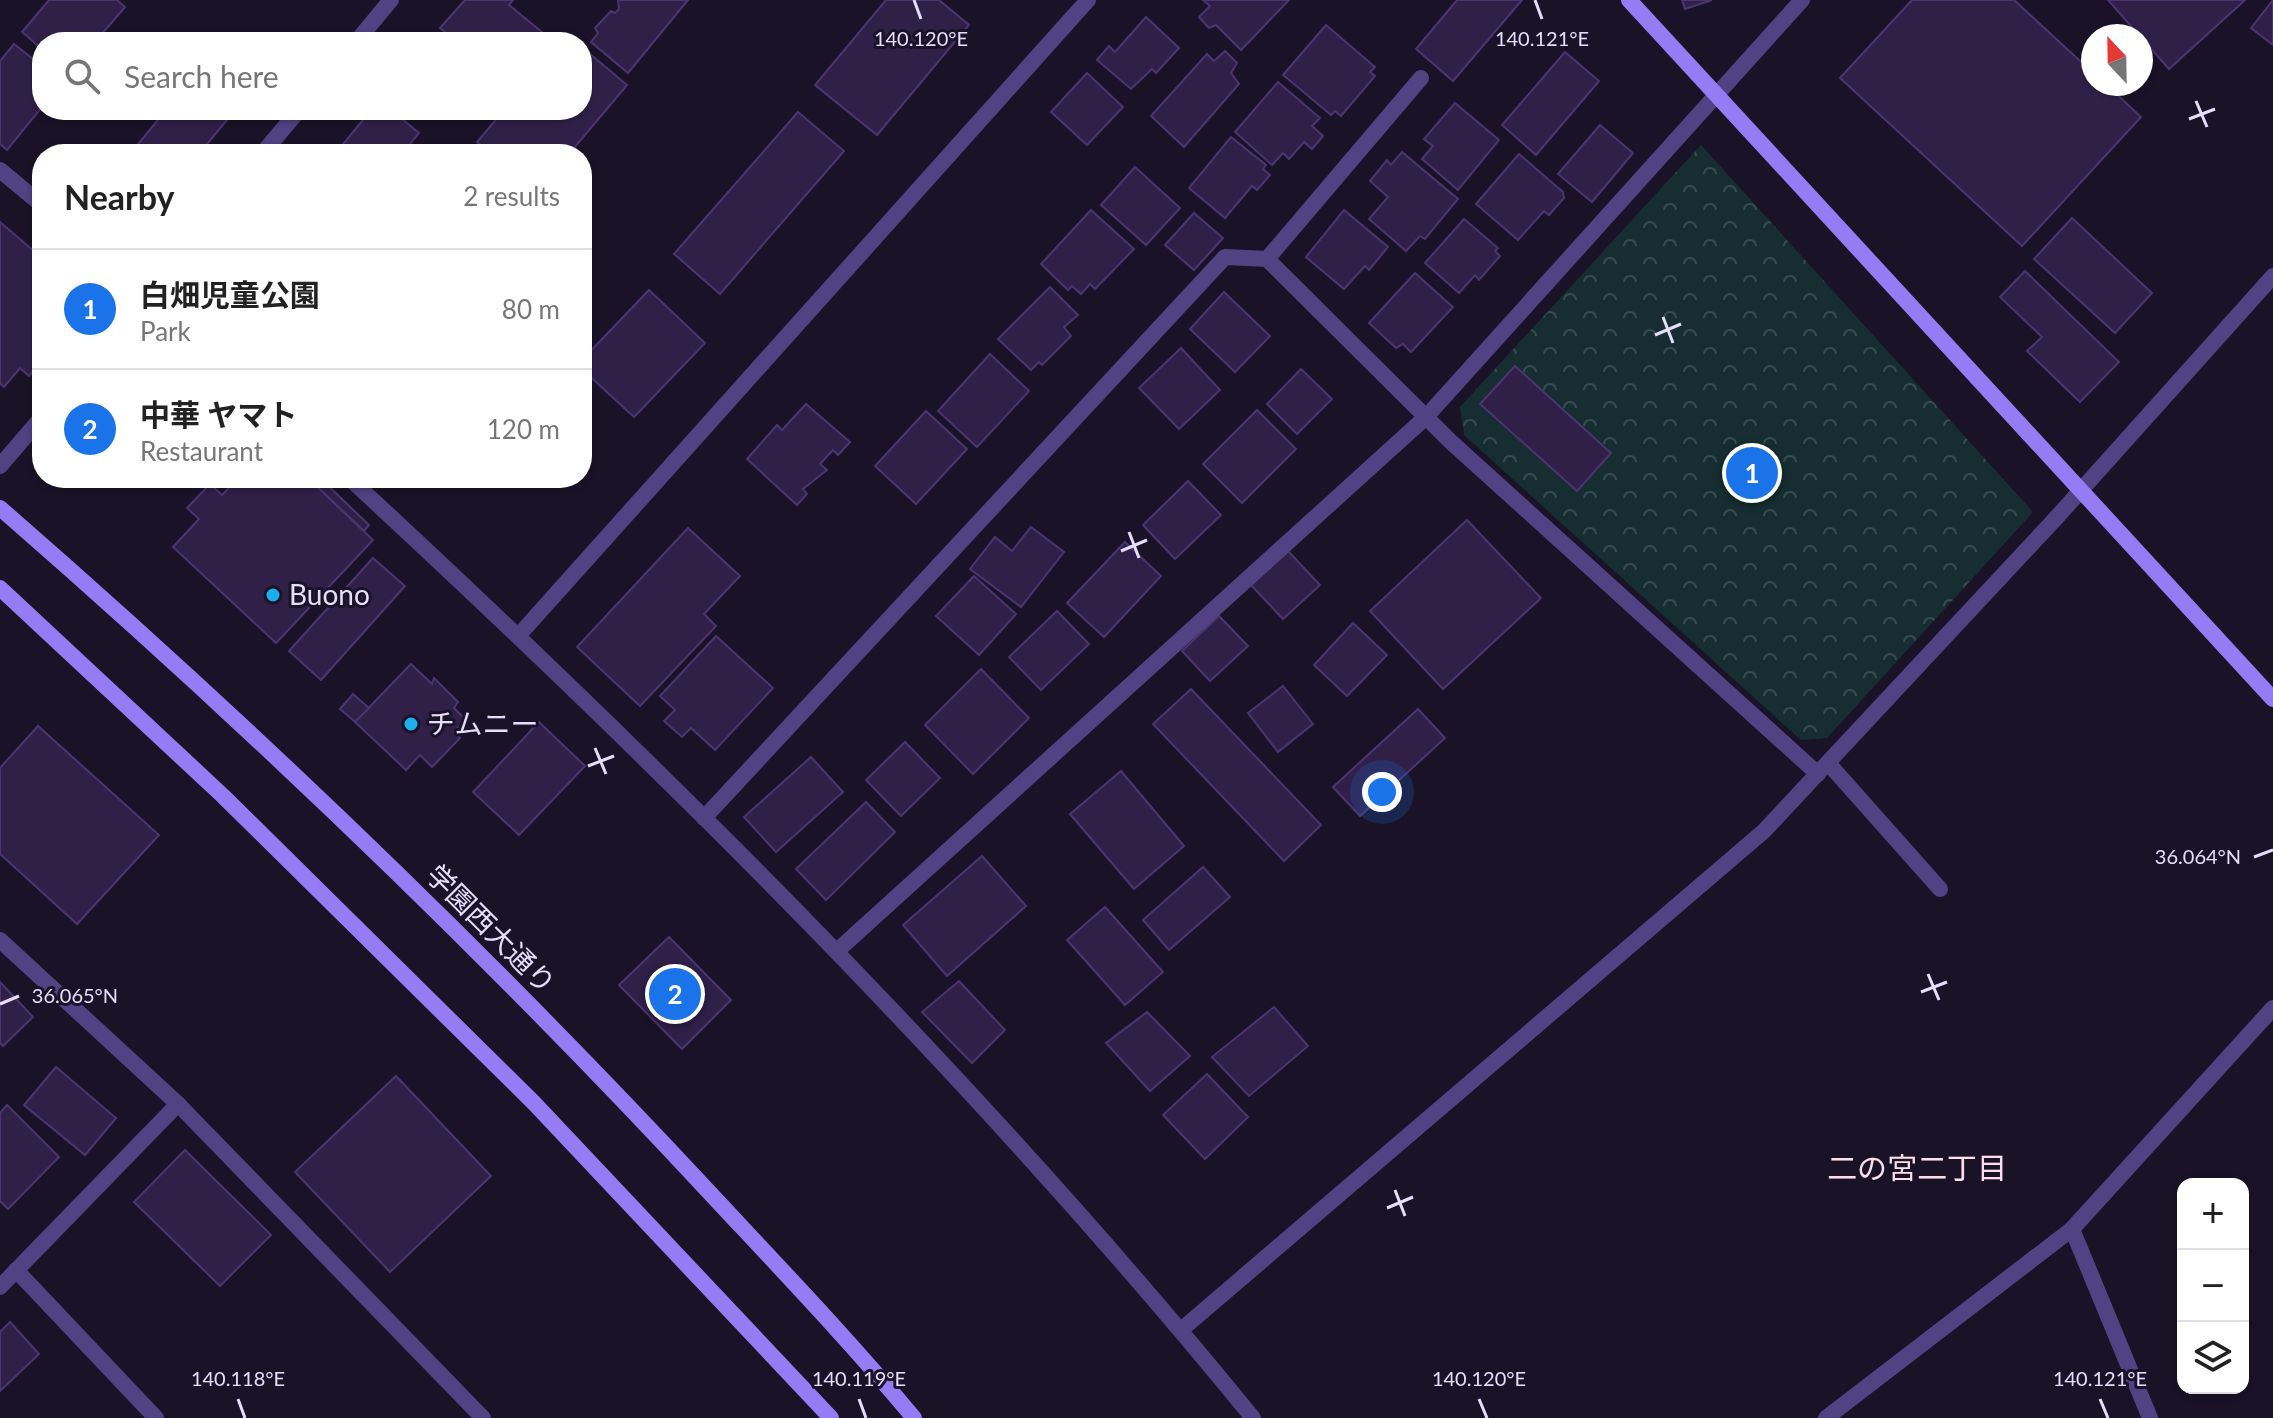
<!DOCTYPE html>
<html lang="en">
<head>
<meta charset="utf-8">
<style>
  :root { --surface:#fff; --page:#f2f2f2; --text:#222; --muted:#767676; --line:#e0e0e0; --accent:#1a73e8 }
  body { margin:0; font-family:Lato,"Noto Sans JP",sans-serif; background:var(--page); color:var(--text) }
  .controls { position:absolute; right:24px; bottom:24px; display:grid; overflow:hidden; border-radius:16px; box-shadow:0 2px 6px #0004 }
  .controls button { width:72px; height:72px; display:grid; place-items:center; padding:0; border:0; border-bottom:2px solid var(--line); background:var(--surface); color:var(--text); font:40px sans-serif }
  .compass { position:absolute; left:2081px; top:24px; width:72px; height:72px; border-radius:50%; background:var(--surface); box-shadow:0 2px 6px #0004; rotate:338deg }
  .you { position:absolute; left:1382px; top:792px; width:28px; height:28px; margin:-20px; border:6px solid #fff; border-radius:50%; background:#1a73e8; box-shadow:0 0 0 12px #1a73e833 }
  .badge { display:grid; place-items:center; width:52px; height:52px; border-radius:50%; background:var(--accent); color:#fff; font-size:26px; font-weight:700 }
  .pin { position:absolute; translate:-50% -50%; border:4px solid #fff; box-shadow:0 2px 8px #0006 }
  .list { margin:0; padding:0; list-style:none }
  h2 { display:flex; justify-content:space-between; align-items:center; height:104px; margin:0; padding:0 32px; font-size:34px }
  h2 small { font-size:26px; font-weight:400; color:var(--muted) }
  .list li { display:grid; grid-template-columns:52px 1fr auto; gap:24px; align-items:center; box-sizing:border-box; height:120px; padding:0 32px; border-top:2px solid var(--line) }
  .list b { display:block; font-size:30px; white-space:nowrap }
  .list p { margin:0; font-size:26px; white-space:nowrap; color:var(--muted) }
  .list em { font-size:26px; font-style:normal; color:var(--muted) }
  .icon { flex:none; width:44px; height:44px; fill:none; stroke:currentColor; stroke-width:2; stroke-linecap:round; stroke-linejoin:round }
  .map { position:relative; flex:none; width:2273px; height:1418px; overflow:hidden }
  .search { position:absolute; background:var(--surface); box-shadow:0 2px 6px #0004; left:32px; top:32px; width:560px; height:88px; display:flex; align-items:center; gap:20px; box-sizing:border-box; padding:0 28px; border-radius:32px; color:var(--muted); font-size:30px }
  .panel { position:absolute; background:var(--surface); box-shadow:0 2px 6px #0004; left:32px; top:144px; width:560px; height:344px; border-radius:32px }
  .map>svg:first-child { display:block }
  .forest { fill:url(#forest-crowns) }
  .building { fill:#302048; stroke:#4c3472; stroke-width:2 }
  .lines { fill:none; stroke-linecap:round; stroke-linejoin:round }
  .lane { stroke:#504283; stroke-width:16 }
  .street { stroke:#504283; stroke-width:16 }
  .secondary { stroke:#957cf4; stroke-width:16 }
  .ticks { fill:none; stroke:#e6ddfc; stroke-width:3 }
  .poi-dot { fill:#1ab0eb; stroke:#1a1328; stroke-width:3 }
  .labels { text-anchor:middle; stroke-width:6; stroke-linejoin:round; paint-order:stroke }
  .poi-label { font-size:28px; fill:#e6ddfc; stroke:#1a1328; text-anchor:start }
  .street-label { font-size:28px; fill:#e6ddfc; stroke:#1a1328 }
  .neighbourhood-label { font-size:30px; fill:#fcdfec; stroke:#1a1328 }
  .ticks-label { font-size:20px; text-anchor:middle; fill:#e6ddfc; stroke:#1a1328; stroke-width:6; stroke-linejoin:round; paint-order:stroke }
</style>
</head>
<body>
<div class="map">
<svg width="2273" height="1418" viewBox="0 0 2273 1418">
  <defs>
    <pattern id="forest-crowns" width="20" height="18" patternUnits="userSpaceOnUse" patternTransform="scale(2)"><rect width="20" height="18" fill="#162e32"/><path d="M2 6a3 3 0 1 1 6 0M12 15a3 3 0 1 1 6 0" fill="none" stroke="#384c51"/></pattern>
  </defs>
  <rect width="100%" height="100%" fill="#1a1328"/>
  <path class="forest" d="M1701,145L2033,512L1827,738L1801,740L1464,435L1460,407Z"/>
  <g class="building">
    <path d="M49,0H117L125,7L95,42H42V49L22,32Z"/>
    <path d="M465,0H513L509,5L554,42H457L440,28Z"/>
    <path d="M618,0H688L628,73L591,42L598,33L595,28L611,11L615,13L619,9Z"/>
    <path d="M886,0H939L969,25L877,135L815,85Z"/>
    <path d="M1203,0H1289L1241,50L1216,25L1209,28L1199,17L1210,6Z"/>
    <path d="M1457,0H1522L1453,81L1416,49Z"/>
    <path d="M1682,0H1712L1685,9Z"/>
    <path d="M1912,0H2014L2093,73V84H2106L2141,117L2022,246L1840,78Z"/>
    <path d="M2108,0H2245L2169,69Z"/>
    <path d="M2273,0V45L2251,28Z"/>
    <path d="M1146,17L1179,48L1156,73L1152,69L1131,89L1097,60L1109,46L1115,52Z"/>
    <path d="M1326,25L1375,67L1370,72L1375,76L1341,116L1335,111L1331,115L1283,75Z"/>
    <path d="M14,44L42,66V107L7,150L0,144V61Z"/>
    <path d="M583,48L627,85L569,154H492L477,142L504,110H582Z"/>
    <path d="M1225,51L1237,63L1231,73L1239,84L1184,147L1151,116L1207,54L1214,61Z"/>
    <path d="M1565,52L1599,81L1536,155L1502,125Z"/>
    <path d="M1087,73L1123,107L1087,145L1051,112Z"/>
    <path d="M1278,82L1320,118L1312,126L1323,136L1312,149L1304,142L1289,159L1283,153L1272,165L1235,132Z"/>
    <path d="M1455,103L1499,140L1458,190L1422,159L1433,146L1424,139Z"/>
    <path d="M166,110H235L199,154H130Z"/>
    <path d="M371,110H391L419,133L402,154H335Z"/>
    <path d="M798,112L844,151L720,294L674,254Z"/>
    <path d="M1600,125L1633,153L1592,202L1558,174Z"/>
    <path d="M1231,137L1266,165L1263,169L1270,175L1257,190L1252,186L1225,218L1189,188Z"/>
    <path d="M1402,152L1458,199L1425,239L1420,236L1406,251L1369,219L1388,197L1370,181L1387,160L1391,165Z"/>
    <path d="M1519,154L1563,192L1564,198L1549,215L1544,211L1518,240L1476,204Z"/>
    <path d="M1135,167L1180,208L1146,245L1101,205Z"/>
    <path d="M1091,210L1134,249L1095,289L1090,284L1081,294L1072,286L1068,290L1041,264Z"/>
    <path d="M1344,210L1388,247L1369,270L1365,266L1344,289L1306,257Z"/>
    <path d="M1194,213L1223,238L1194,270L1165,245Z"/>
    <path d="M2072,218L2152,293L2115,333L2034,259Z"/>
    <path d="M1464,219L1498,248L1495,251L1500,256L1479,280L1475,275L1459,293L1425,263Z"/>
    <path d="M0,222L42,258V361L29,376L20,368L4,387L0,383Z"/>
    <path d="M2025,271L2119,362L2080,402L2027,351L2042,337L2000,297Z"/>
    <path d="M1415,273L1453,307L1411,352L1403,344L1396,348L1369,323Z"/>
    <path d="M1050,287L1078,315L1064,327L1071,336L1042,365L1039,362L1031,370L998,339Z"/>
    <path d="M649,290L705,343L634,417L582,369V360Z"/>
    <path d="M1224,292L1270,336L1235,372L1190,329Z"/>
    <path d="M1181,348L1220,390L1179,429L1139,388Z"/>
    <path d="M990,354L1029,391L977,447L938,411Z"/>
    <path d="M1515,366L1611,453L1577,491L1480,404Z"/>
    <path d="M1301,369L1332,399L1297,434L1267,404Z"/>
    <path d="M806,404L850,442L838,455L833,450L820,464L827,470L803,489L807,494L797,505L747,459L777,425L782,430Z"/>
    <path d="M1257,410L1296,449L1242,503L1203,464Z"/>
    <path d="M926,411L967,449L916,504L875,466Z"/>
    <path d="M238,478H308L373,540L276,643L173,547L199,519L187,508L210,484L222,495Z"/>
    <path d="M308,478H320L369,525L364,531Z"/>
    <path d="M1188,481L1221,515L1175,559L1143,525Z"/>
    <path d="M1467,520L1541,598L1443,689L1370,611Z"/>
    <path d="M1031,527L1064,552L1021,607L970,569L995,537L1012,551Z"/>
    <path d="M688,528L740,576L704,614L716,626L640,706L577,647Z"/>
    <path d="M1125,542L1161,576L1104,637L1067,603Z"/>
    <path d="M1288,551L1320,585L1283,619L1251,585Z"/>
    <path d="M373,558L405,586L321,680L289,651Z"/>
    <path d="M974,576L1016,614L979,655L936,616Z"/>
    <path d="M1057,611L1089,644L1041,690L1009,657Z"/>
    <path d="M1219,616L1248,646L1210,681L1182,651Z"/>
    <path d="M1353,623L1387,655L1347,696L1314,665Z"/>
    <path d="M716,636L773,688L715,750L691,728L682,737L664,721L675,710L660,696Z"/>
    <path d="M411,664L432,684L434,678L458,702L454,708L466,720L454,732L460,738L432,767L420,755L406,770L355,722Z"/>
    <path d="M981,669L1029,718L973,774L925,725Z"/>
    <path d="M1283,686L1313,724L1278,752L1248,713Z"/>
    <path d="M1191,689L1321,825L1284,861L1153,724Z"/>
    <path d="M353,694L369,708L355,722L340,709Z"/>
    <path d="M1418,709L1445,738L1360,816L1333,787Z"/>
    <path d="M539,722L585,766L519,835L473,792Z"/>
    <path d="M38,726L159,835L77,924L0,854V768Z"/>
    <path d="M905,742L940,778L901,816L866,780Z"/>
    <path d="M811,757L843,792L776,852L744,817Z"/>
    <path d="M1121,771L1184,846L1134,889L1070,814Z"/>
    <path d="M866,802L895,832L826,900L796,869Z"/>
    <path d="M982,856L1026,906L947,976L903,925Z"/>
    <path d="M1203,867L1230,897L1169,950L1143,920Z"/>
    <path d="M1105,907L1163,972L1125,1005L1067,940Z"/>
    <path d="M669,937L731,1000L682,1049L619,985Z"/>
    <path d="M959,981L1005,1030L972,1063L922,1012Z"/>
    <path d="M0,982L33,1017L3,1046L0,1043Z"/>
    <path d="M1274,1007L1308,1046L1249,1096L1212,1057Z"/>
    <path d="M1147,1012L1190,1056L1150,1091L1106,1043Z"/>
    <path d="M56,1067L116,1118L85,1155L24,1105Z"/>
    <path d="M1207,1074L1248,1117L1205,1159L1163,1115Z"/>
    <path d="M396,1076L491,1176L390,1272L295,1172Z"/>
    <path d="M7,1105L59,1157L8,1209L0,1201V1113Z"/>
    <path d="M185,1150L271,1235L220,1286L134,1202Z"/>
    <path d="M10,1322L39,1354L0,1391V1332Z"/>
  </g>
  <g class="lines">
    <path class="lane" d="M1828,763L1940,889"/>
    <g class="street">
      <path d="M356,42L391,0"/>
      <path d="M262,154L299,110"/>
      <path d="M0,170L42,205"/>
      <path d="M1267,259L1421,78"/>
      <path d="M0,466L42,417"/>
      <path d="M349,478C668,773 978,1081 1253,1418"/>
      <path d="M519,635L1088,0"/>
      <path d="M704,818L1225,257L1267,259L1450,441L1818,774"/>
      <path d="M0,940L178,1104L483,1418"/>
      <path d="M838,950L1426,417L1802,0"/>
      <path d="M2072,1229L2150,1418"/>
      <path d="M16,1270L156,1418"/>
      <path d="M0,1287L178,1104"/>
      <path d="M1181,1330L1764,831L2057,517L2273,276"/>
      <path d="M1826,1418L2072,1229L2273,1008"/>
    </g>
    <g class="secondary">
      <path d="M1629,0L2273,699"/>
      <path d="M0,508C248,724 485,951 709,1192C779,1267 849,1340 914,1418"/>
      <path d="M0,588L223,796L534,1103L831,1418"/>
    </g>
  </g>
  <path class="ticks" d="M914,0L921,19M1535,0L1542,19M2196,101L2207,127M2189,119L2215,109M1663,317L1673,343M1655,335L1681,324M1129,532L1139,558M1121,551L1147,540M595,748L606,774M588,766L614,756M2254,857L2273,850M1928,974L1939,1000M1921,992L1947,982M0,1004L19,996M1395,1190L1405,1216M1387,1208L1413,1197M238,1399L245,1418M859,1399L866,1418M1479,1399L1487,1418M2100,1399L2108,1418"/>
  <g class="poi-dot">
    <circle cx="273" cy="595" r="8"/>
    <circle cx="411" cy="724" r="8"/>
  </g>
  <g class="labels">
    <g class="poi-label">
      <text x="289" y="605">Buono</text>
      <text x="427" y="734">チムニー</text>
    </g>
    <g class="street-label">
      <text transform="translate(491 929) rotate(45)" y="10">学園西大通り</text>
    </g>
    <g class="neighbourhood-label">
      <text x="1917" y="1179">二の宮二丁目</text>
    </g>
  </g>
  <g class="ticks-label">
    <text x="921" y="46">140.120°E</text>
    <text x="1542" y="46">140.121°E</text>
    <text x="2198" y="864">36.064°N</text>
    <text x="75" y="1003">36.065°N</text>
    <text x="238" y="1386">140.118°E</text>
    <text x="859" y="1386">140.119°E</text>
    <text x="1479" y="1386">140.120°E</text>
    <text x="2100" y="1386">140.121°E</text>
  </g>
</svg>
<div class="controls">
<button>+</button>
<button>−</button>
<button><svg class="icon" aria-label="layers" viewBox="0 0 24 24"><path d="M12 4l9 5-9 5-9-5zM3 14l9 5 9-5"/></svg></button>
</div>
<svg class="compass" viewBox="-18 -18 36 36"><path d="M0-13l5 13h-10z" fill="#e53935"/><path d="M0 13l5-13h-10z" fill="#767676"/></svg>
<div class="you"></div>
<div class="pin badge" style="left:1752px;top:473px">1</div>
<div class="pin badge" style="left:675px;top:994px">2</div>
<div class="search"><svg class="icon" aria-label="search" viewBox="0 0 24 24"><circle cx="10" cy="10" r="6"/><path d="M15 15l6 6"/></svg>Search here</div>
<section class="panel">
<h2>Nearby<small>2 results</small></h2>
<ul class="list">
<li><span class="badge">1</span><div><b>白畑児童公園</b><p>Park</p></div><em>80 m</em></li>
<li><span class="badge">2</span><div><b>中華 ヤマト</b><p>Restaurant</p></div><em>120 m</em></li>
</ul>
</section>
</div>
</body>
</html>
